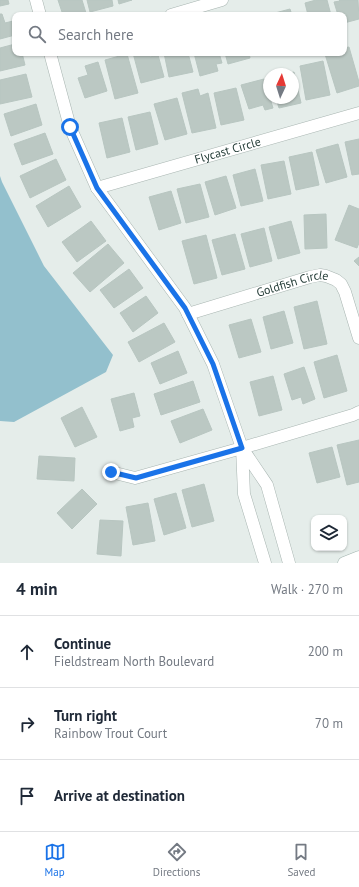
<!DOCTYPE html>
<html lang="en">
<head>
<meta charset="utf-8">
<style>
  :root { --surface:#fff; --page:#f6f6f7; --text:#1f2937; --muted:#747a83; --line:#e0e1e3; --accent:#1a73e8 }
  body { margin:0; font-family:"PT Sans",sans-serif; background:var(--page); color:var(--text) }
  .controls { position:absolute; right:12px; bottom:12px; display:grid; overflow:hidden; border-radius:8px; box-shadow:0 1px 3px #0004 }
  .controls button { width:36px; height:36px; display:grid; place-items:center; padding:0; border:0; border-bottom:1px solid var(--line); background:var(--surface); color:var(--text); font:20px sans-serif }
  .compass { position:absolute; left:263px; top:68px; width:36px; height:36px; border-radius:50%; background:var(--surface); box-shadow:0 1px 3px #0004; rotate:4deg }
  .stop { position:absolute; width:12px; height:12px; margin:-9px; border:3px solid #1a73e8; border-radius:50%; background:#fff }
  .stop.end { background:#1a73e8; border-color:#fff; box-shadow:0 1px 4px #0008 }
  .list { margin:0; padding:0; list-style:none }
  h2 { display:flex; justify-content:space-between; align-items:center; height:52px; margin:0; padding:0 16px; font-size:17px }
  h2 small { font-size:13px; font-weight:400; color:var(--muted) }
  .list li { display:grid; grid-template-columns:26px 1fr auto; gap:12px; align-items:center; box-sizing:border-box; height:72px; padding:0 16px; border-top:1px solid var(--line) }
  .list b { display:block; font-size:15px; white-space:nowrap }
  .list p { margin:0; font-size:13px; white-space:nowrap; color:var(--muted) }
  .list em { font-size:13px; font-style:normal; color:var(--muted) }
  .icon { flex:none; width:22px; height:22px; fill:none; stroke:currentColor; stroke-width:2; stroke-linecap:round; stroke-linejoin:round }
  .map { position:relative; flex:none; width:359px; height:563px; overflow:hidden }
  .search { position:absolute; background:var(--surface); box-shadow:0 1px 3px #0004; left:12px; right:12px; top:12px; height:44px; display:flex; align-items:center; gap:10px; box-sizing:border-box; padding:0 14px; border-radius:8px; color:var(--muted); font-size:15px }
  .sheet { height:268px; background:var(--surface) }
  nav { display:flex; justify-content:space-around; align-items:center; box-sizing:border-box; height:56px; border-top:1px solid var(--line); background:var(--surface); font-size:11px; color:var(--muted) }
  nav a { display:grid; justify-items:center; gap:2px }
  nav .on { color:var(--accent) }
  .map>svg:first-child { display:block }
  .water { fill:#93c0cd }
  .building { fill:#bbc8c3; stroke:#b8c6c1 }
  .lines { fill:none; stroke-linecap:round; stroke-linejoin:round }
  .street-casing { stroke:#a8b5b1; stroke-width:13 }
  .secondary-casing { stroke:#a2b5af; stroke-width:13 }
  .street { stroke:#fff; stroke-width:12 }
  .secondary { stroke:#fff; stroke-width:12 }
  .route { stroke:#1a73e8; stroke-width:5 }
  .labels { text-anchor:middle; stroke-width:3; stroke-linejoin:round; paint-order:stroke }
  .street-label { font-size:12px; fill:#263e39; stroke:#f6faf8 }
</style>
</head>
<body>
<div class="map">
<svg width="359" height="563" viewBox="0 0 359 563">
  <rect width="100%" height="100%" fill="#e5edea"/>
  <path class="water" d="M0,176L2,182L44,266L113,355L106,372L14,422L0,421Z"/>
  <g class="building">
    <path d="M0,0H8L9,4L0,6Z"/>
    <path d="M58,0H82L86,13L81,15H63Z"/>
    <path d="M87,0H112L113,6L90,12Z"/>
    <path d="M118,0H132L119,4Z"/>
    <path d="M316,0H327L331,15H308L305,3Z"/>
    <path d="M339,0H358L359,19L344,23V15H338L334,2L340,1Z"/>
    <path d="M290,9L292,15H276L275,13Z"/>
    <path d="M0,14H2L5,23L13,21L15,28V35L0,39Z"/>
    <path d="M15,44V53H22L25,65L0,71V48Z"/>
    <path d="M349,47L359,82V86L337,93L325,54L329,53H344V48Z"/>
    <path d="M133,53H149L150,57L158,55L164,77L141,83Z"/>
    <path d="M164,53H188L193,72L169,77Z"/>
    <path d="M194,53H219L222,63L216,64L218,71L200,76Z"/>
    <path d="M225,53H249L250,58L228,64Z"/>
    <path d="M127,54L138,93L115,99L105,60Z"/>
    <path d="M323,61L330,95L306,100L300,66Z"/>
    <path d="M98,62L107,91L85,98L78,78L88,75L85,66Z"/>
    <path d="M294,72L301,103L279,108L276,98H293V74H284Z"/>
    <path d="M26,74L32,97L0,104V80Z"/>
    <path d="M264,79L273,108L265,110L263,105L249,109L241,85Z"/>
    <path d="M236,88L244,120L221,125L214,93Z"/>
    <path d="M198,89L200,96L208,93L216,128L192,133L182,93Z"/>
    <path d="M177,98L187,134L165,140L154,104Z"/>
    <path d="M36,104L42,125L11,136L4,114Z"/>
    <path d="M150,112L158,144L136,150L128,117Z"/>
    <path d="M122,118L130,152L107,158L99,123Z"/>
    <path d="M45,133L53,154L22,165L14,144Z"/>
    <path d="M359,139V174L352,175L345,142Z"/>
    <path d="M338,144L347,177L326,183L316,150Z"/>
    <path d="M312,152L319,185L296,190L289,157Z"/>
    <path d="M56,159L66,180L30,198L20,176Z"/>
    <path d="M284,161L291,194L268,199L261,165Z"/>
    <path d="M255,169L263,201L241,206L233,175Z"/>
    <path d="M226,176L236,208L215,215L205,182Z"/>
    <path d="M200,184L209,217L186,223L177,189Z"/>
    <path d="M69,186L81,207L48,227L36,206Z"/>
    <path d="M171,191L181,223L159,230L149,197Z"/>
    <path d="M349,205L359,209V243L357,248L335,240Z"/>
    <path d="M326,214L327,248L305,249L304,215Z"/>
    <path d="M91,221L106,241L77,262L62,242Z"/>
    <path d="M291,221L300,253L278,259L269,227Z"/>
    <path d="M264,228L272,261L250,267L241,234Z"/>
    <path d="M235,234L245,269L222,275L212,240Z"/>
    <path d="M206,235L217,278L194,284L182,241Z"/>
    <path d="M108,244L124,263L90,292L73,273Z"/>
    <path d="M359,257V266L354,261Z"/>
    <path d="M129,269L143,288L114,308L100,290Z"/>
    <path d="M146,296L158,313L133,332L120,313Z"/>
    <path d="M317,301L327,344L304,349L294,307Z"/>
    <path d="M284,311L293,343L271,349L263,317Z"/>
    <path d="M251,319L261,352L239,358L229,325Z"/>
    <path d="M164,323L175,342L139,362L128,342Z"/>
    <path d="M178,351L187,373L160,384L151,363Z"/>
    <path d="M337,355L347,391L324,398L314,362Z"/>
    <path d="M304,367L315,399L303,404L301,397L292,400L284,374Z"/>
    <path d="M273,376L282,410L259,416L250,382Z"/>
    <path d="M193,381L200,402L161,415L154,394Z"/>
    <path d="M134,393L140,416L132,418L134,427L120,431L111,399Z"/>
    <path d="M82,407L97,437L75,447L61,418Z"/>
    <path d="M203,409L212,430L180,443L171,421Z"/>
    <path d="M359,440V482L347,485L337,445Z"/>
    <path d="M332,447L340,477L317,483L309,453Z"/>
    <path d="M39,456L75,458L74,481L37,479Z"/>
    <path d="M204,484L214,521L192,527L182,490Z"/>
    <path d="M82,489L97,504L72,529L57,513Z"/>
    <path d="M176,493L186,528L164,535L154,499Z"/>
    <path d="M148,503L155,541L133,545L126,507Z"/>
    <path d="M100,520L123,521L121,556L97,554Z"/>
  </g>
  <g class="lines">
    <defs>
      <g id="street">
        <path d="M36,0L40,15"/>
        <path d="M171,15L222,0"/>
        <path d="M50,53L70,127L97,188L185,308L213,364L242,448"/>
        <path id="s1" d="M97,188L359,113"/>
        <path id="s2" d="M188,314L310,277L320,275L326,276L336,280L341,284L345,292L359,338"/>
        <path d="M111,472L135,478L242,448L353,415L359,412"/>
        <path d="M265,563L244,494L242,448L267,485L289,563"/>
      </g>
      <path id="secondary" d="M344,563L359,557"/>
    </defs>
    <use href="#street" class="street-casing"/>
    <use href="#secondary" class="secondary-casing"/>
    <use href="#street" class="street"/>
    <use href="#secondary" class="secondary"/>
  </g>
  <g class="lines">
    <path class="route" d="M70,127L97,188L185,308L213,364L242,448L136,478L111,472"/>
  </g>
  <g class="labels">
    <g class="street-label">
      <text dy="4" stroke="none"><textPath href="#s1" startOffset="136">Flycast Circle</textPath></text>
      <text dy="4" stroke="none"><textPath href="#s2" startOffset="109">Goldfish Circle</textPath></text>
    </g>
  </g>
</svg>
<div class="controls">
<button><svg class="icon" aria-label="layers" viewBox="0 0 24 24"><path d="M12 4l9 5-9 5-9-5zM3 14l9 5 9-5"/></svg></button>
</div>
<svg class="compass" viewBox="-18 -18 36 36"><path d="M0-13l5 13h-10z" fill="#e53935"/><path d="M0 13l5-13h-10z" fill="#747a83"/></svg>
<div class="stop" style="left:70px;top:127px"></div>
<div class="stop end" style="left:111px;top:472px"></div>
<div class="search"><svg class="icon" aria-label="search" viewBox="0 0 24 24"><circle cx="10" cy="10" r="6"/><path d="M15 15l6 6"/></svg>Search here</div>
</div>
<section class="sheet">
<h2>4 min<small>Walk · 270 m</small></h2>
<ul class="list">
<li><svg class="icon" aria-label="ahead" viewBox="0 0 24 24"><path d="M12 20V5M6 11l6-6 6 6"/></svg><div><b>Continue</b><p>Fieldstream North Boulevard</p></div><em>200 m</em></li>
<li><svg class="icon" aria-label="right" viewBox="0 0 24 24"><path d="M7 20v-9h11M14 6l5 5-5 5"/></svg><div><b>Turn right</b><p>Rainbow Trout Court</p></div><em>70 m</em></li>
<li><svg class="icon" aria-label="arrive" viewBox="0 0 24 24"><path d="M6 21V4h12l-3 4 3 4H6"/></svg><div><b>Arrive at destination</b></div></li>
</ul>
</section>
<nav>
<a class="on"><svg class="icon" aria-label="map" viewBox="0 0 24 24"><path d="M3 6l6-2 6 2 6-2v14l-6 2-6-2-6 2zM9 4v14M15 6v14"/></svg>Map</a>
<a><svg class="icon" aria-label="directions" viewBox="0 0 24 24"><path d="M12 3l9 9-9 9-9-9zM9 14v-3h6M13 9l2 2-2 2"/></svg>Directions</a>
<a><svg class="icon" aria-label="saved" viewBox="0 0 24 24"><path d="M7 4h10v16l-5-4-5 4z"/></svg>Saved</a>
</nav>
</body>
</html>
